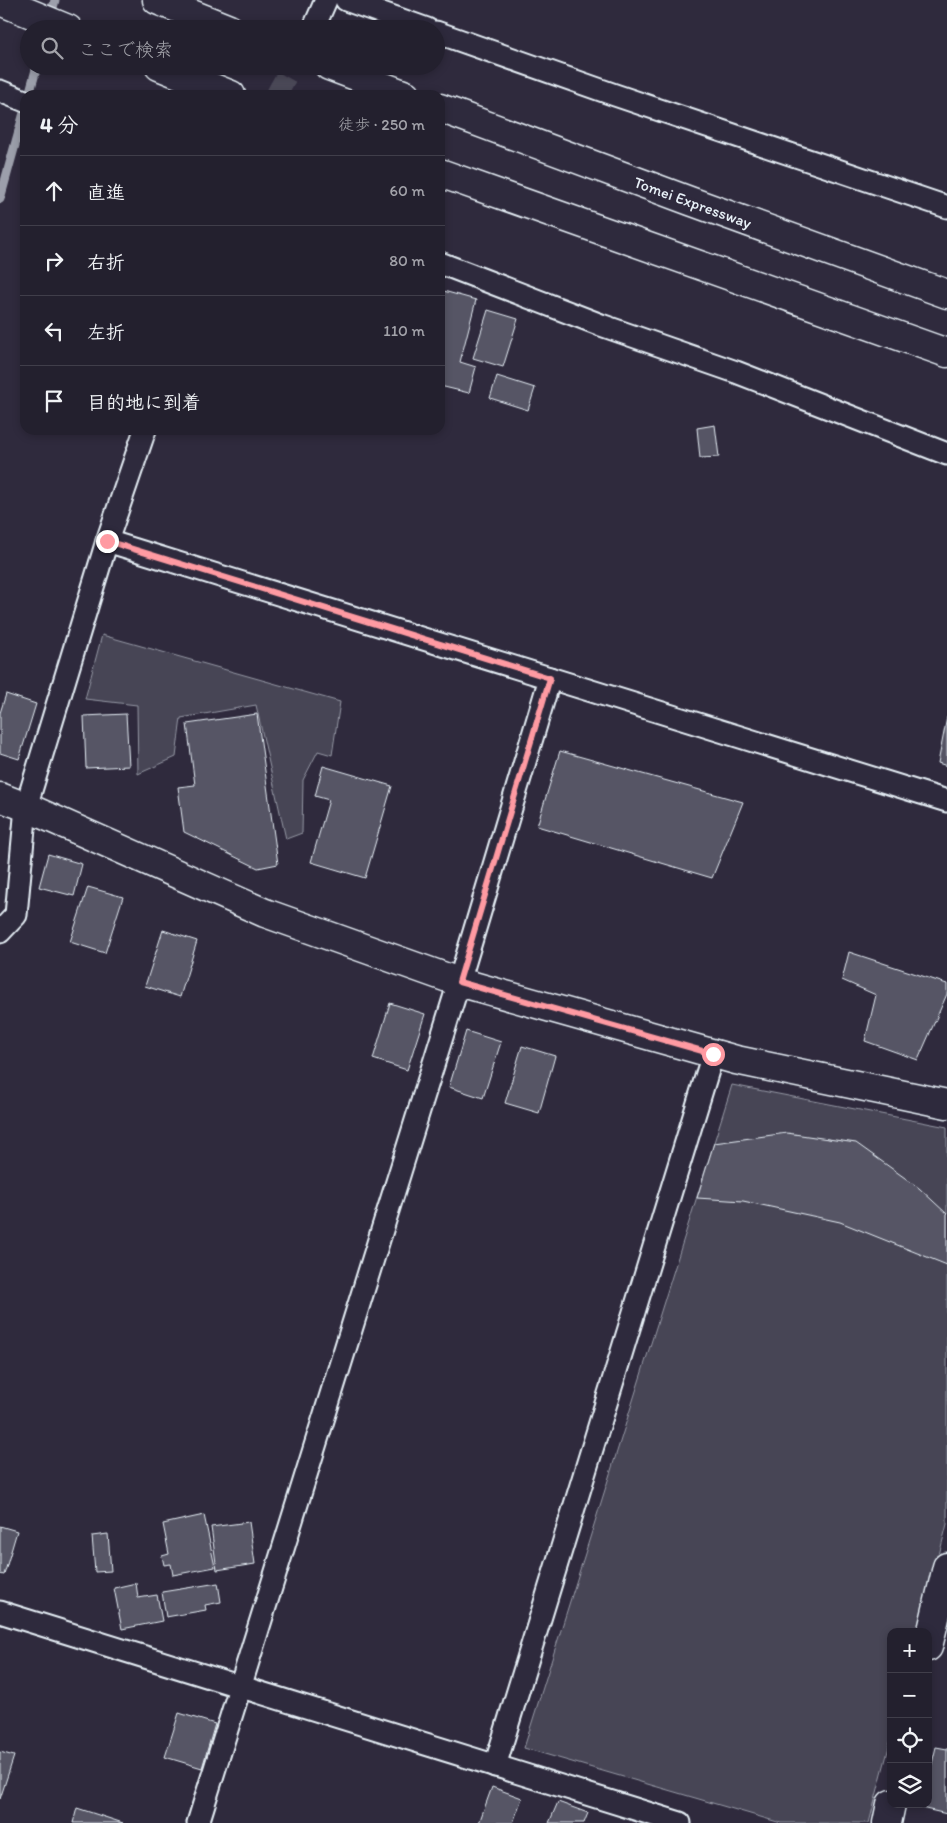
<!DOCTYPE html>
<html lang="ja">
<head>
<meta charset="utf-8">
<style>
  :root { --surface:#23202e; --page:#2b2836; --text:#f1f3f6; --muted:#a3a3aa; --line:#403e4a }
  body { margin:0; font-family:Itim,"Klee One",sans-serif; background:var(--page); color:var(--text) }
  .controls { position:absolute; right:15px; bottom:15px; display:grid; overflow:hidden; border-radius:10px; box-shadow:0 2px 8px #0003 }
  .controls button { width:45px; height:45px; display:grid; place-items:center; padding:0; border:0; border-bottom:1px solid var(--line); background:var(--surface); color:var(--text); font:25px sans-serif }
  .stop { position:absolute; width:15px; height:15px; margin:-11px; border:4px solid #ff9aa2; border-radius:50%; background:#fff }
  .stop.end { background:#ff9aa2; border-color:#fff; box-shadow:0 1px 5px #0008 }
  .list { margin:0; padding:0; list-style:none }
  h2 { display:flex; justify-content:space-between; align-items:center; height:65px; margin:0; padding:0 20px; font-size:21px }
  h2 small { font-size:16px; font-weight:400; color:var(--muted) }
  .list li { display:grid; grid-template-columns:32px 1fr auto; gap:15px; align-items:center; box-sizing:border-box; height:70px; padding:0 20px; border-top:1px solid var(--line) }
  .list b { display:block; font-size:19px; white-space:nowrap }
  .list em { font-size:16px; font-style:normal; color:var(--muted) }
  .icon { flex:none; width:28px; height:28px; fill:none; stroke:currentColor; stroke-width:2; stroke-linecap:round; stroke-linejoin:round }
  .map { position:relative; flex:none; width:947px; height:1823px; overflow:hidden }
  .search { position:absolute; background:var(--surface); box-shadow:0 2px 8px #0003; left:20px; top:20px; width:425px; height:55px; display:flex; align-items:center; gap:12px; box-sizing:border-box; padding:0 18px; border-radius:28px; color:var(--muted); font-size:19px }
  .panel { position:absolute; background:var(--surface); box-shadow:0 2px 8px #0003; left:20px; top:90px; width:425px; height:345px; border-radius:15px }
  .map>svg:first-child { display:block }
  .green { fill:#464455; stroke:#979aa6 }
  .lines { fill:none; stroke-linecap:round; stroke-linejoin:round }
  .stream { stroke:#9c9fab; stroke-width:9 }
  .building { fill:#575565; stroke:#e8f1f8 }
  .street-tunnel { stroke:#4b4859; stroke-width:21; stroke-dasharray:21 11; stroke-linecap:butt }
  .street-casing { stroke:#e8f1f8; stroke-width:25 }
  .secondary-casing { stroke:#e8f1f8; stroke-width:31 }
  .highway-casing { stroke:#e8f1f8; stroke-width:31 }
  .street { stroke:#2f2a3d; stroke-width:21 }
  .secondary { stroke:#2f2a3d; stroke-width:28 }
  .highway { stroke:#2f2a3d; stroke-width:28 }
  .route { stroke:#ff9aa2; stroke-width:6 }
  .labels { text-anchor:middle; stroke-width:5; stroke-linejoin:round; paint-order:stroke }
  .street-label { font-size:16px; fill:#e8f1f8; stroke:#2f2a3d }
</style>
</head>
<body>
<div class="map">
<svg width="947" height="1823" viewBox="0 0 947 1823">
  <rect width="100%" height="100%" fill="#2f2a3d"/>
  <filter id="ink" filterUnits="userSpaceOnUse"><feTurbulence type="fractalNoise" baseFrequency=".02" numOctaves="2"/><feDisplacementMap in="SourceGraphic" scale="10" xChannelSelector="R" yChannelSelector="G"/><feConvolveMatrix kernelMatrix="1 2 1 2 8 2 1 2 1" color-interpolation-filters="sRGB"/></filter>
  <g filter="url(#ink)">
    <g class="green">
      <path d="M102,635L340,702L332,755L318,751L303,780L302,833L286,839L256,705L181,718L176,757L138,774L137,705L85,699Z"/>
      <path d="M732,1085L947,1127V1524L919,1632H891V1739L869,1823H781L524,1748Z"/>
    </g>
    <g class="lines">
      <g class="stream">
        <path d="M50,19L55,0"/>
        <path d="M29,95L37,66"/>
        <path d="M0,199L25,109"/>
      </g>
    </g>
    <g class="building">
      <path d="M440,290L476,300L460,362L476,367L469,393L440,386Z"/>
      <path d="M488,310L518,319L503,367L473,358Z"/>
      <path d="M497,376L535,388L528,410L490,398Z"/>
      <path d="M715,425L719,457L700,458L697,428Z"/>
      <path d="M6,694L36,704L19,759L0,753V713Z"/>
      <path d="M126,714L129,766L86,768L84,716Z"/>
      <path d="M257,714L278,864L258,868L184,832L178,787L195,785L187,724Z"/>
      <path d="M947,717V766L938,763Z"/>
      <path d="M560,751L743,802L712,878L537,826Z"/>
      <path d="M323,766L392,786L365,878L311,862L329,800L315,796Z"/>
      <path d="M48,854L82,864L74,896L39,887Z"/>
      <path d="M88,887L123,897L105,953L70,942Z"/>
      <path d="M163,930L197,941L180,997L145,986Z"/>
      <path d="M849,952L947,984V994L918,1060L865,1041L876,995L842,980Z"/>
      <path d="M390,1003L425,1014L407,1070L373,1059Z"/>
      <path d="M466,1031L501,1042L483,1098L449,1087Z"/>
      <path d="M522,1046L555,1056L539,1113L505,1103Z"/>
      <path d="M787,1133L856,1143L919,1188L947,1214V1265L840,1222L743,1201L697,1198L714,1143Z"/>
      <path d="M204,1515L215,1567L173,1575L171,1564L164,1565L162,1556L169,1554L163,1524Z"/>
      <path d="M249,1522L255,1564L217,1570L211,1527Z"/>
      <path d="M0,1526L17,1531L4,1575L0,1574Z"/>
      <path d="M108,1534L111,1571L95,1572L92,1536Z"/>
      <path d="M136,1583L138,1598L157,1595L162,1621L122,1629L114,1588Z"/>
      <path d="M218,1583L221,1602L205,1605L206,1610L166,1617L162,1592Z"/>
      <path d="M179,1713L215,1724L202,1768L165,1757Z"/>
      <path d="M936,1747L947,1749V1814L921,1808L922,1804H928V1780Z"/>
      <path d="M0,1752L14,1756L0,1799Z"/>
      <path d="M492,1787L522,1798L513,1823H479Z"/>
      <path d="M558,1802L588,1813L584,1823H549Z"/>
      <path d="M77,1808L123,1823H73Z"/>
    </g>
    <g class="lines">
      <path class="street-tunnel" d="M276,95L292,66"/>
      <defs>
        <g id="street">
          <path d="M346,0L427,29"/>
          <path d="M315,25L326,0"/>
          <path d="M436,32L615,95L947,207"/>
          <path d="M0,91L25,101"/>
          <path d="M440,263L601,325L736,372L947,454"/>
          <path d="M107,541L947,801"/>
          <path d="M0,932L16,915L26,807L107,541L145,430"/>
          <path d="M0,1612L680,1823"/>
          <path d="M495,1766L713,1054"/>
          <path d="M198,1823L459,982L550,678"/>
        </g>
        <g id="secondary">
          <path d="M0,797L26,807L265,913L459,982L736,1060L947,1104"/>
          <path d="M928,1647L947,1567"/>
          <path d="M887,1823L891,1804"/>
        </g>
        <g id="highway">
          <path d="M157,0L229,29"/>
          <path d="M0,1L68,29"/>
          <path d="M159,66L231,95"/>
          <path d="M329,66L406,95"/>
          <path d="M440,108L690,201L947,294"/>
          <path d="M440,173L947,353"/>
        </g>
      </defs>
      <use href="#street" class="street-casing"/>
      <use href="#secondary" class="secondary-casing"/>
      <use href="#highway" class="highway-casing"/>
      <use href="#street" class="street"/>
      <use href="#secondary" class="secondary"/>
      <use href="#highway" class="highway"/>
    </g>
  </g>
  <g class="lines" filter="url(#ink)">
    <path class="route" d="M107,541L550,678L459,982L713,1054"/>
  </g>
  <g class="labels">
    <g class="street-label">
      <text transform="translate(693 202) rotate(20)" y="6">Tomei Expressway</text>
    </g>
  </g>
</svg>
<div class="controls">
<button>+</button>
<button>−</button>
<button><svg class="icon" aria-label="locate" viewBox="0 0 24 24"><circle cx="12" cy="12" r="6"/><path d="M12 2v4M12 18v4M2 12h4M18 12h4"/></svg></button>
<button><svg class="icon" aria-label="layers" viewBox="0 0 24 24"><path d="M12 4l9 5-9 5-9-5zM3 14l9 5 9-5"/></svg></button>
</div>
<div class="stop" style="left:713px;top:1054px"></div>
<div class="stop end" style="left:107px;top:541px"></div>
<div class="search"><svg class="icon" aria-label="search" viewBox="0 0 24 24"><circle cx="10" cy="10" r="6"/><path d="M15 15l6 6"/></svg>ここで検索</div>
<section class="panel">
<h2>4 分<small>徒歩 · 250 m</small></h2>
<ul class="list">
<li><svg class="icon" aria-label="ahead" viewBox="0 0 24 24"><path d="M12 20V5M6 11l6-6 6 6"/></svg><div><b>直進</b></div><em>60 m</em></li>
<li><svg class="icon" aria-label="right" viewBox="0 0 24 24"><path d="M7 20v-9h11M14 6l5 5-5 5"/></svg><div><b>右折</b></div><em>80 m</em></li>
<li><svg class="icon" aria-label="left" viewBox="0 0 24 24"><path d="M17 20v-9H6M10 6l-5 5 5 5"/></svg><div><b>左折</b></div><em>110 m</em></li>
<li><svg class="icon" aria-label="arrive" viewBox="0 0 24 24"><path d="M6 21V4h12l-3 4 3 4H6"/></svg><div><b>目的地に到着</b></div></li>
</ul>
</section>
</div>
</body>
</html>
